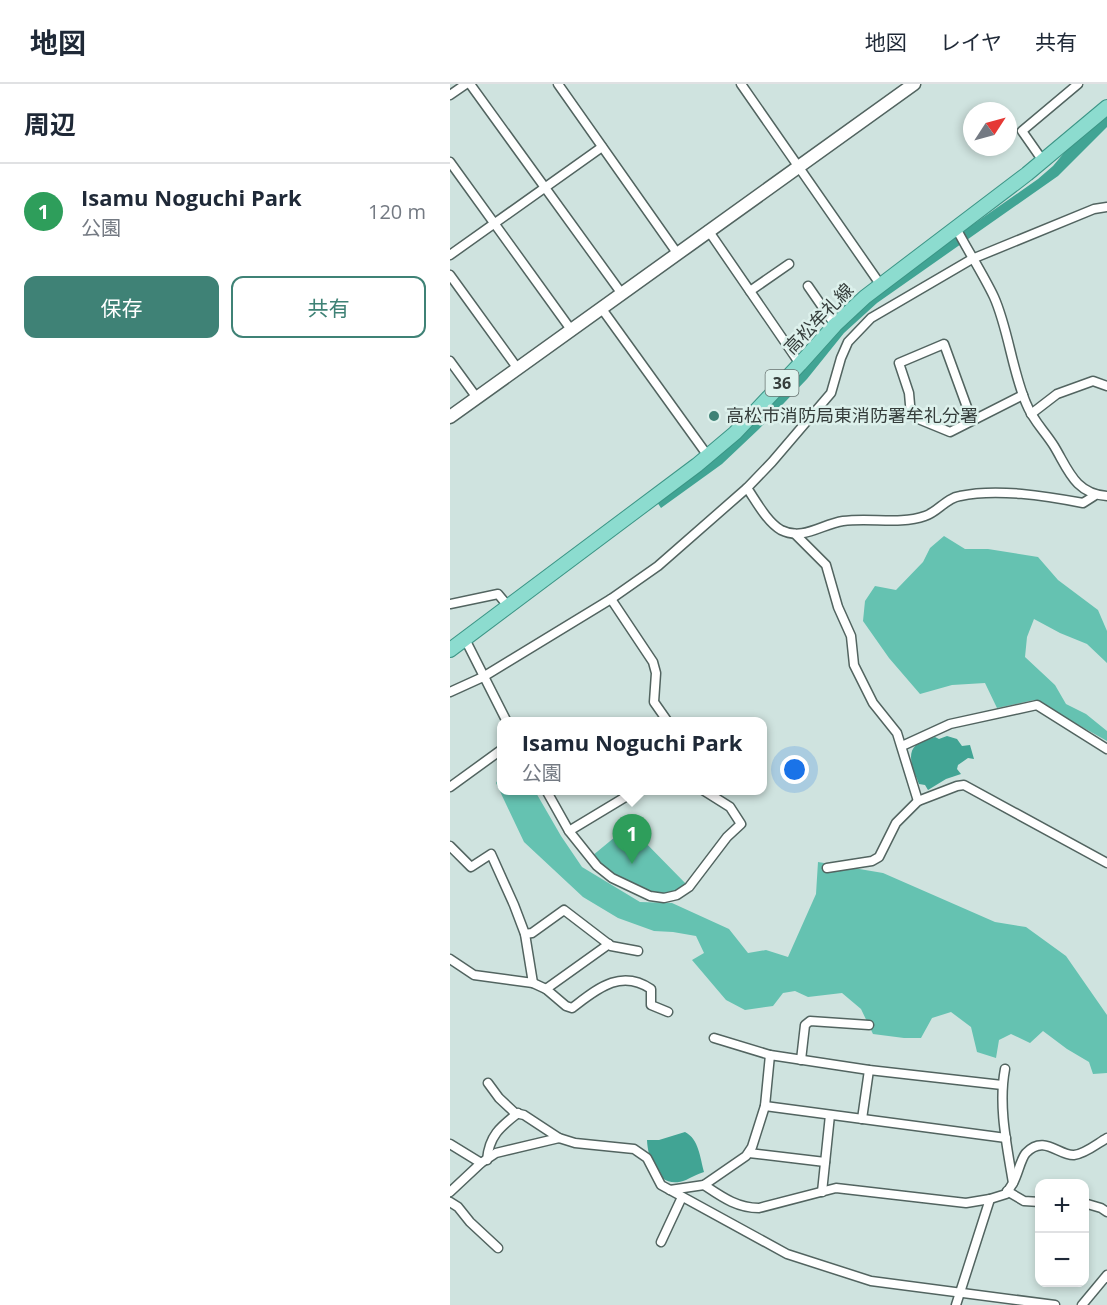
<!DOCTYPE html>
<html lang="ja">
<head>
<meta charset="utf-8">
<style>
  :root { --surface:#fff; --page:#f6f6f7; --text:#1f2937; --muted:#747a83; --line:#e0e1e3; --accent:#3f8276 }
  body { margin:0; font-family:"Open Sans","Noto Sans JP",sans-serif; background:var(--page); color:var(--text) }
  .controls { position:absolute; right:18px; bottom:18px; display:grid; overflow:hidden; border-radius:12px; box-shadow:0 3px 9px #0003 }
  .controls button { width:54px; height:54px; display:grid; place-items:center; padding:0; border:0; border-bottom:2px solid var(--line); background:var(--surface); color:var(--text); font:30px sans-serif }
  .compass { position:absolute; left:513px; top:18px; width:54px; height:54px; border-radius:50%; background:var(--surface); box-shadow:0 3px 9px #0003; rotate:54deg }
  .you { position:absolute; left:345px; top:686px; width:21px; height:21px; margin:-15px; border:4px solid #fff; border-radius:50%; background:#1a73e8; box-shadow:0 0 0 9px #1a73e833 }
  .badge { display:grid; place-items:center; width:39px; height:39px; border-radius:50%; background:var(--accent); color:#fff; font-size:20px; font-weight:700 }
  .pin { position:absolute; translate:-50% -50px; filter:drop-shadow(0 2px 3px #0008) }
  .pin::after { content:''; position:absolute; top:32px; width:21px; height:18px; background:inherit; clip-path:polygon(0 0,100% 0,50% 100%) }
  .popup { position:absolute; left:47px; top:633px; width:270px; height:78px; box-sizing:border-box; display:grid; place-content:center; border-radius:12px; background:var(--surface); filter:drop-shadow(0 2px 4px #0005); font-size:20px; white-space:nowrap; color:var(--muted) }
  .popup b { font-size:22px; color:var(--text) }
  .popup::after { content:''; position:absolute; left:50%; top:100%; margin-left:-12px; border:12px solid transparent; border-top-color:var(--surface) }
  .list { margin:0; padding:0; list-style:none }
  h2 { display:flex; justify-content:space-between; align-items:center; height:78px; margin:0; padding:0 24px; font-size:26px }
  h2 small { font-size:20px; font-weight:400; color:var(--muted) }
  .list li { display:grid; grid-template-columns:39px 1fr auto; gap:18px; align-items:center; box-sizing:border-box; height:96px; padding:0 24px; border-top:2px solid var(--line) }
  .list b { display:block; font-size:22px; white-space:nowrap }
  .list p { margin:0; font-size:20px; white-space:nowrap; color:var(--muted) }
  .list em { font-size:20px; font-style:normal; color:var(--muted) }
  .actions { display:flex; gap:12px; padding:18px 24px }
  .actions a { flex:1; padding:14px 0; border:2px solid var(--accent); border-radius:12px; text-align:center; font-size:21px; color:var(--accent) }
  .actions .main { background:var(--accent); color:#fff }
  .map { position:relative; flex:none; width:657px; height:1221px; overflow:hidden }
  header { display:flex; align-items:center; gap:36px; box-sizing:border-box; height:84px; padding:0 30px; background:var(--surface); border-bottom:2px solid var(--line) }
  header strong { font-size:28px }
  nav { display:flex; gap:33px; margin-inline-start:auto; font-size:21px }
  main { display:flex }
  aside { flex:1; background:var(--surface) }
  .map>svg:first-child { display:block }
  .green { fill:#65c2b1 }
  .water { fill:#41a494 }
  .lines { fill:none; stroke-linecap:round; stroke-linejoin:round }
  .street-casing { stroke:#526460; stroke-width:11 }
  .secondary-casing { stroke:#526460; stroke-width:15 }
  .primary-casing { stroke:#3c9586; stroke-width:16 }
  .street { stroke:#fff; stroke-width:8 }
  .secondary { stroke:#fff; stroke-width:12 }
  .primary { stroke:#8cdccf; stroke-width:14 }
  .poi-dot { fill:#3f8276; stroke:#ddf1ec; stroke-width:2 }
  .labels { text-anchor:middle; stroke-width:5; stroke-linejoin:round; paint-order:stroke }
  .shield { fill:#ddf1ec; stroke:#677370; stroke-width:1.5 }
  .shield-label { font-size:16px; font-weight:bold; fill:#353d3b }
  .street-label { font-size:18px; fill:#353d3b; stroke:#ddf1ec }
  .poi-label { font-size:18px; fill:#353d3b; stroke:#ddf1ec; text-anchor:start }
</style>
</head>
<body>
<header>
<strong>地図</strong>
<nav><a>地図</a><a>レイヤ</a><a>共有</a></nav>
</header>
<main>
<aside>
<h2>周辺<small></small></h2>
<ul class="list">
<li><span class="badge" style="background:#2e9e5b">1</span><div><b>Isamu Noguchi Park</b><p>公園</p></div><em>120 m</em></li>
</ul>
<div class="actions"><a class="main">保存</a><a>共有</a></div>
</aside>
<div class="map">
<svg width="657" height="1221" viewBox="0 0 657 1221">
  <rect width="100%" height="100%" fill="#cfe3df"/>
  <g class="green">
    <path d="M494,452L515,465H538L588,473L608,496L648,526L657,547V579L637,560L610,549L584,535L577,553L575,573L605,601L616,620L636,630L657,647V657L584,616L547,624L535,599L502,601L470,610L439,574L413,537L415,517L425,502L446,506L473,478L480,464Z"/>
    <path d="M51,690V706L85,707L111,752L132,783L190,818L222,819L279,845L298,869L316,866L338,873L366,810L368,778L433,789L545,838L576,843L616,872L657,931V989L643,990L639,978L617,965L593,947L580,959L561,950L549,956L546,974L527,968L521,943L501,928L482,934L471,954H454L423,950L411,925L392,909L358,913L345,907L333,909L323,922L295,926L276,916L242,876L254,869L246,852L223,848L204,847L168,834L133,813L74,758L46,699Z"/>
    <path d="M185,748L238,802L214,814L162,794L142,772L165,753L170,758Z"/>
  </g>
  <g class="water">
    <path d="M657,29V43L608,92L427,219L394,249L357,295L309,345L272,380L211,424L207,418L404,228L508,151L588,95L603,82L624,57Z"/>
    <path d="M497,652L507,655L512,662L520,661L524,675L518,674L508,681L507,685L511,690L496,695L478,706L475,701L469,700C465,689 455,671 466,661C470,657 480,655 485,653L489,655Z"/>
    <path d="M235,1048C249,1055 250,1074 254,1088C247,1090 242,1093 236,1096C209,1107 198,1077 197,1056H209Z"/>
  </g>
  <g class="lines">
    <defs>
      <g id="street">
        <path d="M20,0L172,210"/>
        <path d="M108,0L227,169"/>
        <path d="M291,0L430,200"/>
        <path d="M0,11L16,0"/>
        <path d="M593,77L572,47L628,0"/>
        <path d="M0,78L122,247"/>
        <path d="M506,144C518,167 533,190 544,213C558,244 562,286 576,319C583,337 594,346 604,362C618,385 625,410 657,412"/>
        <path d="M258,146L350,280"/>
        <path d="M0,171L152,63"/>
        <path d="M0,191L68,285"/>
        <path d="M358,202L385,241"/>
        <path d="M300,207L339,180"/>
        <path d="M152,225L258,372"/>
        <path d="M0,277L27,314"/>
        <path d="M581,330L607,310L643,297L657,302"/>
        <path d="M522,337L494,260L449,279L459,309L461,332L500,348L573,311"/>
        <path d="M297,404C306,417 317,438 331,446C353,457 372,440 393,437C420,433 449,441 475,432C488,428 496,414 510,412C547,404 596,412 633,419L644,412"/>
        <path d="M345,450L376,481L388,523L401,552L404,581L423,619L447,649L468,717"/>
        <path d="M161,515L203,578L206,589L204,618L218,638"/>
        <path d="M0,520L48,510L58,522"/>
        <path d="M15,555L57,638"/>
        <path d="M0,608L33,593L161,515L208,482L297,404L322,378L381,309L391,274L398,258L421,234L522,175L644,125L657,123"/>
        <path d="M452,662L500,640L587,621L657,665"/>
        <path d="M0,703L51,666"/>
        <path d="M96,706L119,747L147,782L162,794L200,812L214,814L227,811L239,803L277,753L291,740L280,723L253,706"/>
        <path d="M119,747L187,706"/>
        <path d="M0,762L21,783L41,770L64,821L75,850L83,899L24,891L0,875"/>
        <path d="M377,784L422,777L429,773L446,739L468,717L507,702L514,701L657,779"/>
        <path d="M75,850L82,849L114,826L161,862L188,867"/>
        <path d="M83,899L96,905L116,922L122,924C146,906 170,884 201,905V921L218,928"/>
        <path d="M96,905L159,860"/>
        <path d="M264,954L320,971"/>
        <path d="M351,976L355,941L360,937L419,941"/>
        <path d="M38,999L49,1014L65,1029L74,1031L109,1054"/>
        <path d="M315,1022L556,1054"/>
        <path d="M412,1035L419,986"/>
        <path d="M0,1060L31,1079"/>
        <path d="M299,1069L375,1078"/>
        <path d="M37,1076C39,1052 50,1043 68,1029"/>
        <path d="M563,1099C568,1090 571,1074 576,1069C594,1050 609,1072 624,1071C635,1070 648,1059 657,1054"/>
        <path d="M254,1101C272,1113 287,1124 309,1124L386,1104L516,1119L540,1115L556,1110L563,1099C557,1062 548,1022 555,985"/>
        <path d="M220,1106L254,1101L296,1072L302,1063L315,1022L320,971L419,986L552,1001"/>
        <path d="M557,1107L574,1117L590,1118"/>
        <path d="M0,1108L31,1079L46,1069L109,1054L125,1059L184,1065L197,1074L211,1101L337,1170L421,1197L605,1221"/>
        <path d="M372,1108L380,1031"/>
        <path d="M0,1118L8,1123L20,1138L48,1164"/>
        <path d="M634,1119L651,1124L657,1128"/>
        <path d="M211,1158L232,1113"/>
        <path d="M506,1221L540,1115"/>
        <path d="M632,1221L657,1191"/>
      </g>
      <path id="secondary" d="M0,333C155,223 309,110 464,0"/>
      <path id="primary" d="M0,566L247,381L285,349L350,280L385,241L415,213L577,90L657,23"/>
    </defs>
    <use href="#street" class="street-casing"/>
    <use href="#secondary" class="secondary-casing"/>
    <use href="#primary" class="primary-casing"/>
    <use href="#street" class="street"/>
    <use href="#secondary" class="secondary"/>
    <use href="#primary" class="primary"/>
  </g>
  <circle class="poi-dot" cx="264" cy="332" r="6"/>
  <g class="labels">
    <rect class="shield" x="315.5" y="286" width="33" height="26" rx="4.5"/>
    <g class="shield-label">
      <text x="332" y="305">36</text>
    </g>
    <g class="street-label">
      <text transform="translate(369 235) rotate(-46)" y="6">高松牟礼線</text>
    </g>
    <g class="poi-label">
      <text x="276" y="338">高松市消防局東消防署牟礼分署</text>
    </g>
  </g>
</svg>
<div class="controls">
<button>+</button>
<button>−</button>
</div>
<svg class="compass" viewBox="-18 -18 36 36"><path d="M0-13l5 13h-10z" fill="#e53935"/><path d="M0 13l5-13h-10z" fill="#747a83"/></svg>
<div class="you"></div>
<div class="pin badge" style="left:182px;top:780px;background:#2e9e5b">1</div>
<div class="popup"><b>Isamu Noguchi Park</b>公園</div>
</div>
</main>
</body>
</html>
